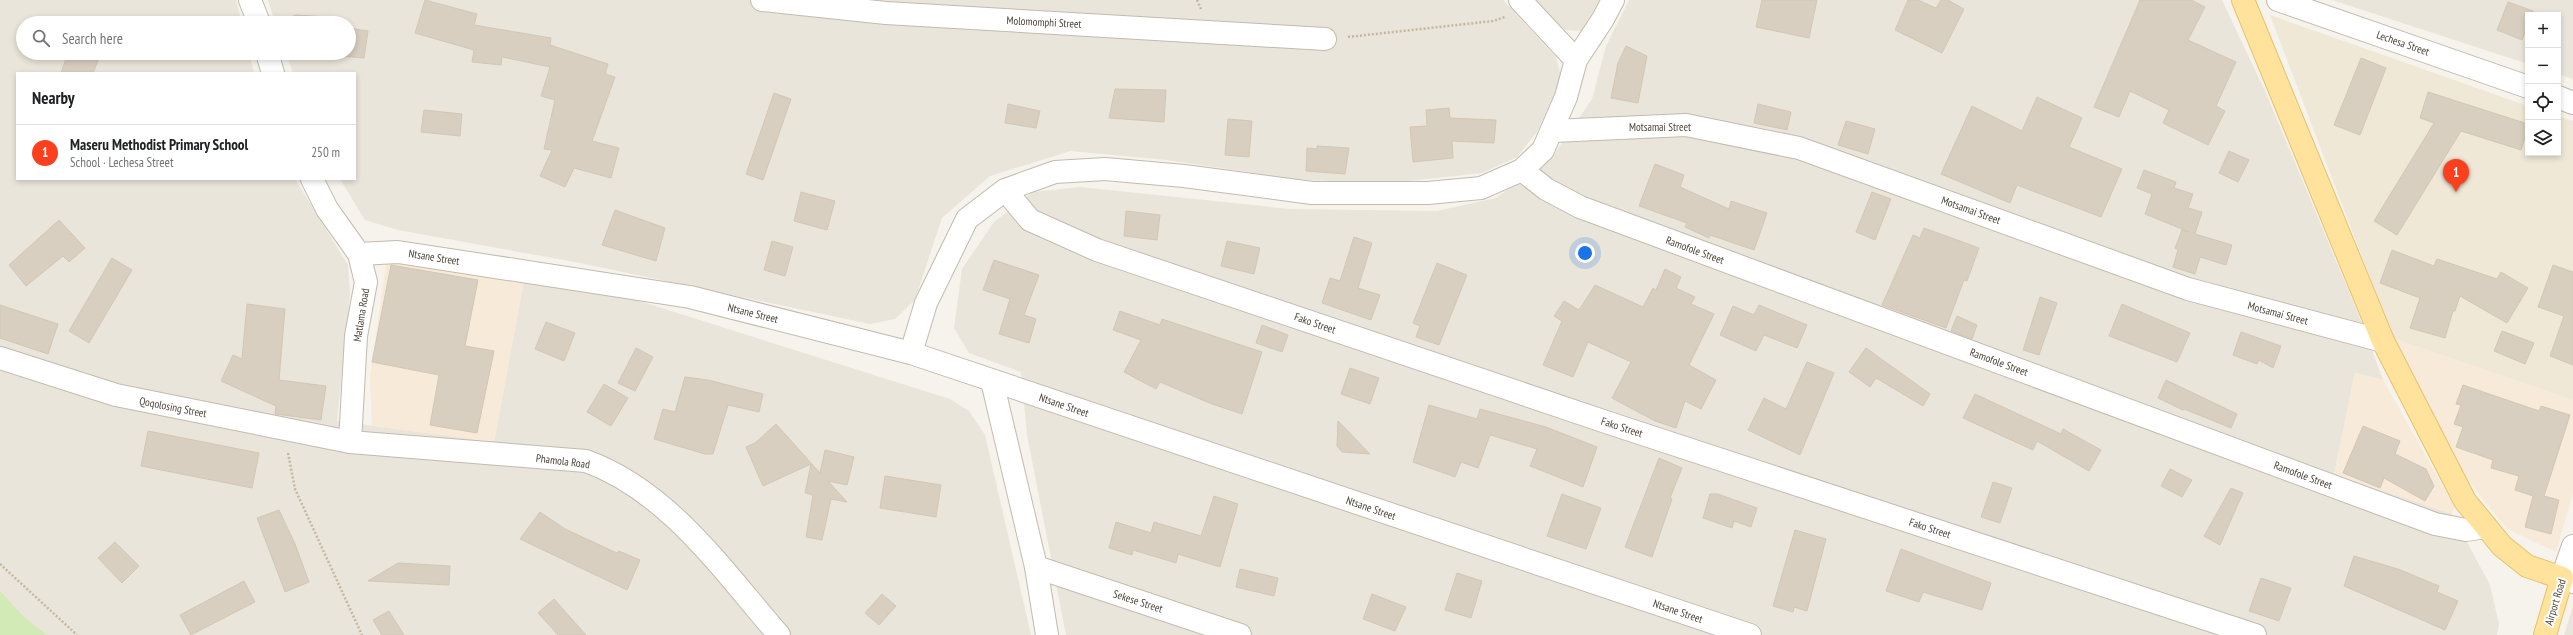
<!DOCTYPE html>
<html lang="en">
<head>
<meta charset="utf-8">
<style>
  :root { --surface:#fff; --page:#f6f6f6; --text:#202124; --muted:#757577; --line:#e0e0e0; --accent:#fc3f1d }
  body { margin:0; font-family:"PT Sans Narrow",sans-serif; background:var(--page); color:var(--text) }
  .controls { position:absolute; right:12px; top:12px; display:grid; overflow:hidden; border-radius:0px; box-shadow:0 2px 6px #0003 }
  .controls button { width:36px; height:36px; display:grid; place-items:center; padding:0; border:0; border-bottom:1px solid var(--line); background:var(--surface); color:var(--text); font:20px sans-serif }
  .you { position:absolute; left:1585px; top:253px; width:14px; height:14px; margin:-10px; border:3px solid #fff; border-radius:50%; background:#1a73e8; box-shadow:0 0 0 6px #1a73e833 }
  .badge { display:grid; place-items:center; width:26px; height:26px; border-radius:50%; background:var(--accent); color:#fff; font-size:13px; font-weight:700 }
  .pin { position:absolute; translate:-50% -33px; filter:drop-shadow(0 1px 2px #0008) }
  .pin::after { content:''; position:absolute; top:21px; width:14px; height:12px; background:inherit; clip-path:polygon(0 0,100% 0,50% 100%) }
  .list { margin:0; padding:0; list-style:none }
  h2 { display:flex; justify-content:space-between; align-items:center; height:52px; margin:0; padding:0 16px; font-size:17px }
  h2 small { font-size:13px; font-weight:400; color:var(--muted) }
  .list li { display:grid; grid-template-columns:26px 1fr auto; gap:12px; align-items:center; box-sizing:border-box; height:56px; padding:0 16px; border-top:1px solid var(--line) }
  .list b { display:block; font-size:15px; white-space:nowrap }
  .list p { margin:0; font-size:13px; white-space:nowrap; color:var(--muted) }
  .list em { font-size:13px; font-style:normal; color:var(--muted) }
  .icon { flex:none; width:22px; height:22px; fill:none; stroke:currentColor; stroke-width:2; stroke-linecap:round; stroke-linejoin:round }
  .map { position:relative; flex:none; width:2573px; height:635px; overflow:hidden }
  .search { position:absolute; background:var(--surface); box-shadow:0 2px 6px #0003; left:16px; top:16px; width:340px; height:44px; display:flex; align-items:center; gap:10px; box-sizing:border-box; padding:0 14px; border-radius:22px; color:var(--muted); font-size:15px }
  .panel { position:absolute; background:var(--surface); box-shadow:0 2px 6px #0003; left:16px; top:72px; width:340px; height:108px; border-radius:0px }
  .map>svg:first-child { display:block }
  .residential { fill:#eae5da }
  .commercial { fill:#f7ead8 }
  .education { fill:#efe8d6 }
  .green { fill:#d2eab5 }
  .building { fill:#d8cfc1; stroke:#d3c7b4 }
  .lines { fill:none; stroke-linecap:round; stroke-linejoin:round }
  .minor-casing { stroke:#c2bbae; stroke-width:24 }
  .major-casing { stroke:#e6c16a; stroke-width:24 }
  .path { stroke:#c4b79f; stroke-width:2.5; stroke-dasharray:2 2; stroke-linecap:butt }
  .minor { stroke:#fff; stroke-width:22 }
  .major { stroke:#ffe39c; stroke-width:22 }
  .labels { text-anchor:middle; stroke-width:4; stroke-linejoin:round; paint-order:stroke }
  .street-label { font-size:11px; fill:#4b4439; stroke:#fff }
</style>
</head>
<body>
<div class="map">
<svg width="2573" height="635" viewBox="0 0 2573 635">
  <rect width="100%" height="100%" fill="#f6f3ec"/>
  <g class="residential">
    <path d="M0,0H236L242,23H23V53H249L254,73H17V179H295L348,265L350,295L337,421L494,442L524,280L630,298L950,399L969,411L985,435L1031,635H0Z"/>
    <path d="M268,0H1503L1556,57L1562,80L1537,132L1517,157L1482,173L1382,184L1293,179L1167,160L1071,151L990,176L942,218L915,300L895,319L870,324L580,263L398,230L365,220L340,179H355V73H293L286,53H349V23H275Z"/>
    <path d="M1535,0H1606L1584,31L1564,30Z"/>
    <path d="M1629,0H2222L2265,91L2360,318L2383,380L2355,373L2334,474L2452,514L2490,585L2499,624L2497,635H1066L1027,435L1021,372L969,353L954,328L962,269L994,222L1033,192L1080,187L1290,209L1437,211L1496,198L1551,159L1592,99L1606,46Z"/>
    <path d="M2332,0H2573V79L2558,74V15H2528V64Z"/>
    <path d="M2573,606V635H2564Z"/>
  </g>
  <g class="commercial">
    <path d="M387,258L524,280L494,442L372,426L370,377Z"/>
    <path d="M2393,338L2573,400V493L2556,552L2507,529L2456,466Z"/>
    <path d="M2355,373L2383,380L2454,506L2452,514L2334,474Z"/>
  </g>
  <path class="education" d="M2270,15L2528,106V153H2558V116L2573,121V400L2393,338Z"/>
  <path class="green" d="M0,591L25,618L47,635H0Z"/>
  <g class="building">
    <path d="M425,0L477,14L474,25L551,38L550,45L608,64L605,74L615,77L592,141L619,148L611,178L574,168L565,187L540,176L552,150L544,149L555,100L541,96L550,67L502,57L501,65L472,62L474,50L415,33Z"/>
    <path d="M1762,0H1817L1809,38L1756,27Z"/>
    <path d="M1908,0H1918L1936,8L1941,0H1948L1964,9L1942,53L1895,30Z"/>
    <path d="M2140,0H2191L2205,7L2188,40L2236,62L2216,106L2225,111L2208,145L2163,123L2169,110L2130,91L2119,117L2094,107Z"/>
    <path d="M2508,2L2533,11L2532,15H2528V25L2522,40L2497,30Z"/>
    <path d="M294,15L330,17L329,23H294Z"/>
    <path d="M349,28L368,31L364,58L304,53H349Z"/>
    <path d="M1626,46L1647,56L1638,103L1611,98L1618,63Z"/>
    <path d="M68,53H101L93,73H61Z"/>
    <path d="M2361,58L2386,68L2360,135L2334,125Z"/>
    <path d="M1115,89L1166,90L1164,122L1109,118Z"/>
    <path d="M2428,92L2528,124V128L2521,150L2461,131L2397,235L2374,221L2434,123L2420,118Z"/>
    <path d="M774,93L791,99L763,180L746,174Z"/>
    <path d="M2037,97L2082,118L2069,147L2122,169L2101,217L2017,185L2010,203L1941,174L1972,106L2022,131Z"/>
    <path d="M1008,104L1040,111L1036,128L1005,123Z"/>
    <path d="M1758,104L1791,112L1787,130L1754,123Z"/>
    <path d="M1449,108L1450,118L1496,120L1494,143L1452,141L1453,158L1413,162L1410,127L1427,126L1426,110Z"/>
    <path d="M424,110L462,114L460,136L421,132Z"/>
    <path d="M1228,119L1252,121L1249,157L1225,155Z"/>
    <path d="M1846,121L1875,129L1868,154L1838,145Z"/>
    <path d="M1317,146L1349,148L1345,174L1306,171L1307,148L1317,149Z"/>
    <path d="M2229,151L2249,160L2238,182L2219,173Z"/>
    <path d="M1655,164L1684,175L1680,187L1729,209L1731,201L1767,213L1754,250L1710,235L1709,238L1685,227L1687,223L1639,206Z"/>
    <path d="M2144,170L2176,182L2174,188L2193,194L2188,208L2202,212L2195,234L2232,245L2226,265L2200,257L2195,274L2173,267L2178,250L2175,248L2182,230L2189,232L2145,214L2152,194L2137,188Z"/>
    <path d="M801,192L835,201L827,230L794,221Z"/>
    <path d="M1872,192L1891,199L1875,240L1856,232Z"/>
    <path d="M615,210L665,228L656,261L602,245Z"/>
    <path d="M1126,211L1160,215L1157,240L1124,236Z"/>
    <path d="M59,220L85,248L69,262L63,256L26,286L9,265Z"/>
    <path d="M1924,228L1979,248L1967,281L1964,280L1946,328L1882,305L1913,235L1920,238Z"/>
    <path d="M1354,237L1372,243L1358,288L1380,295L1371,320L1322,303L1330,278L1340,281Z"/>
    <path d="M772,241L793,247L785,276L764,270Z"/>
    <path d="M1227,241L1260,248L1254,274L1221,266Z"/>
    <path d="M2392,250L2434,266L2437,259L2497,279L2501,272L2528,288L2507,323L2460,296L2455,311H2453L2445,338L2410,328L2420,298L2380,283Z"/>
    <path d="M112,258L132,270L89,343L69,331Z"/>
    <path d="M994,260L1039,275L1024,315L1036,319L1029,343L999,334L1010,299L983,290Z"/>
    <path d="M1437,263L1467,275L1439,345L1416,337L1420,326L1413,323Z"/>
    <path d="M391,265L478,280L465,346L494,351L477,433L430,425L439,375L372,362Z"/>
    <path d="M2553,265L2573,272V365L2550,356L2564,316L2538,307Z"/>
    <path d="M1665,269L1681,277L1676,288L1695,297L1691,304L1714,314L1689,365L1716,380L1701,409L1685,401L1676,428L1655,421L1612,398L1631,362L1588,342L1573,377L1543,365L1562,321L1554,316L1564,301L1579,310L1595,285L1643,307L1653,288L1656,290Z"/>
    <path d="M2040,297L2057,303L2039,355L2023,350Z"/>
    <path d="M247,304L285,309L279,380L326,386L321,420L275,414L276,406L221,381L233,355L242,359Z"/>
    <path d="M2122,304L2190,333L2177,362L2109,336Z"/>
    <path d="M0,305L58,324L48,354L0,338Z"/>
    <path d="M1759,305L1807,325L1797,348L1764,335L1756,351L1720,335L1733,306L1754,315Z"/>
    <path d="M1120,311L1160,325L1162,319L1262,352L1242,414L1212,404L1160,382L1156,389L1124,372L1141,340L1113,330Z"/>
    <path d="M1957,316L1977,325L1972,339L1951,331Z"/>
    <path d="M546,322L575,333L564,361L535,349Z"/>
    <path d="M1262,325L1288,335L1282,352L1256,343Z"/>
    <path d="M2502,331L2534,343L2525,364L2494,351Z"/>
    <path d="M2241,332L2281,346L2273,368L2259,360L2257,364L2233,355Z"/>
    <path d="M636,348L653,357L635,391L618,383Z"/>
    <path d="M1866,348L1930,394L1923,406L1876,378L1870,387L1849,372Z"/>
    <path d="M1807,362L1834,373L1800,455L1748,430L1764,398L1786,409Z"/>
    <path d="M1350,368L1379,378L1370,404L1341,394Z"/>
    <path d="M685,377L708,380L763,394L759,412L728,405L713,454H705L654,439L663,409L675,412Z"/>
    <path d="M2166,380L2237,414L2231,428L2184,409L2183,410L2158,398Z"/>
    <path d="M604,384L628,398L611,426L587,412Z"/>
    <path d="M2463,385L2539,411L2541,406L2570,415L2544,496L2559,500L2551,534L2525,527L2533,496L2515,490L2519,476L2491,468L2493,460L2456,447L2463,427L2454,424L2461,405L2456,404Z"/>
    <path d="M1975,394L2061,434L2063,429L2101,450L2089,471L2037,441L2033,450L1963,418Z"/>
    <path d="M1429,405L1477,419L1480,409L1546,427L1597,447L1583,487L1530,466L1537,449L1490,435L1478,468L1461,462L1455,477L1413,462Z"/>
    <path d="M1338,421L1370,454L1342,452L1337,446Z"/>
    <path d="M776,424L820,473L825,450L854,457L847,485L828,481L847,502L831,499L822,540L806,537L813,495L805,493L811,464L763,486L746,447L755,443Z"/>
    <path d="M2363,426L2400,441L2395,454L2426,469L2434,486L2425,501L2384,478L2380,488L2343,473Z"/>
    <path d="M148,431L259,453L252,488L141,466Z"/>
    <path d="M1659,458L1682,468L1670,498L1672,499L1652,557L1625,547Z"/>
    <path d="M2170,469L2192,480L2182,497L2161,486Z"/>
    <path d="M885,476L941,485L936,517L880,508Z"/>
    <path d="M1993,482L2012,488L2000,523L1981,517Z"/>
    <path d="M2231,488L2243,493L2220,545L2204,536Z"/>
    <path d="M1562,494L1601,508L1586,549L1547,536Z"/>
    <path d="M1710,494H1718L1757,508L1751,527L1734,521L1732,528L1703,518Z"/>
    <path d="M1214,496L1238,504L1220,567L1178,554L1176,563L1133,550L1132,555L1109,548L1116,522L1151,533L1154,522L1201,536Z"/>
    <path d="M279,510L295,544L309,582L285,592L257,518Z"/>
    <path d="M540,512L565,529L617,553L619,551L640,560L627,590L520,539Z"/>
    <path d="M1795,530L1826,539L1807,611L1794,607L1793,612L1773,606Z"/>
    <path d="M115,542L139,566L122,583L98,558Z"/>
    <path d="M1901,549L1991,583L1982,610L1923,592L1919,602L1886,591Z"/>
    <path d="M2354,556L2398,569L2439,586L2437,592L2458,601L2445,630L2344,586Z"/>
    <path d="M398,563L450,566L449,585L368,581Z"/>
    <path d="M1240,569L1278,578L1274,596L1236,587Z"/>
    <path d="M1457,573L1482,581L1471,618L1445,610Z"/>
    <path d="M2261,578L2291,588L2279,621L2249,611Z"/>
    <path d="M244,581L255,602L191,635L180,615Z"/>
    <path d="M882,594L896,606L879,625L865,613Z"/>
    <path d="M1372,594L1406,607L1395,631L1363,619Z"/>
    <path d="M554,599L586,635H558L538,613Z"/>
    <path d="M389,611L404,635H382L373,620Z"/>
  </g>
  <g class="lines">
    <defs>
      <g id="minor">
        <path d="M250,0L259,23"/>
        <path d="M762,0L886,13L1325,39"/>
        <path d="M1520,0L1576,60"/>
        <path d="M2278,0L2528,87"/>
        <path d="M267,53L273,73"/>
        <path d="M2558,97L2573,103"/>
        <path d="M1553,131L1686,125L1799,148L2188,289L2383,341"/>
        <path d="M1522,170L1546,189L1580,207L2435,524L2466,530L2486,527"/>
        <path d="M312,179L327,209L359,254L366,282L356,336L350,442"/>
        <path d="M1005,190L1030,220L1097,250L1609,423L2255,635"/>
        <path d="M359,254L398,252L690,297L911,353L1750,635"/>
        <path d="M911,353L926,303L967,219L1005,190L1055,172L1105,169L1184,176L1312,193H1428L1481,188L1522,170L1543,150L1566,97L1576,60L1603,19L1613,0"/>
        <path d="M0,358L116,395L350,442L586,461C669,491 723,571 779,635"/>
        <path d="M992,381L1036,567L1047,635"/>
        <path d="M2573,546L2562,578L2573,582"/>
        <path d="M1036,567L1240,635"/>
      </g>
      <path id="major" d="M2243,0L2383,341L2465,501L2502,546L2527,566L2562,578L2545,635"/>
    </defs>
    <use href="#minor" class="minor-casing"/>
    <use href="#major" class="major-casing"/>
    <g class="path">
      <path d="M1197,0L1201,9"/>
      <path d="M1348,37L1493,21L1505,17"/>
      <path d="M288,453L295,489L362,635"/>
      <path d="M0,564L77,635"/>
    </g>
    <use href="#minor" class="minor"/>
    <use href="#major" class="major"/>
  </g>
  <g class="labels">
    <g class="street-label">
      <text transform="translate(1044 22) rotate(3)" y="4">Molomomphi Street</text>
      <text transform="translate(2403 43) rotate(19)" y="4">Lechesa Street</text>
      <text x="1660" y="131">Motsamai Street</text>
      <text transform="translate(1971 210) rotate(20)" y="4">Motsamai Street</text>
      <text transform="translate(1695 250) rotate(20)" y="4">Ramofole Street</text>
      <text transform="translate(434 257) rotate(9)" y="4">Ntsane Street</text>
      <text transform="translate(753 313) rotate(14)" y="4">Ntsane Street</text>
      <text transform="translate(2278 313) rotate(15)" y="4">Motsamai Street</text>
      <text transform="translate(361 315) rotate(-81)" y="4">Matlama Road</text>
      <text transform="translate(1315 323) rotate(19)" y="4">Fako Street</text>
      <text transform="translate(1999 362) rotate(20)" y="4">Ramofole Street</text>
      <text transform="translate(1064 405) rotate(19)" y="4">Ntsane Street</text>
      <text transform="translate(173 407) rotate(11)" y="4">Qoqolosing Street</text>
      <text transform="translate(1622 427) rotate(18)" y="4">Fako Street</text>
      <text transform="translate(563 461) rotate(7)" y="4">Phamola Road</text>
      <text transform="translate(2303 475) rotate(20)" y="4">Ramofole Street</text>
      <text transform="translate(1371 508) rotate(19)" y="4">Ntsane Street</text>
      <text transform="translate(1930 528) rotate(18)" y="4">Fako Street</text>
      <text transform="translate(1138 601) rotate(18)" y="4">Sekese Street</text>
      <text transform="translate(2555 602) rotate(-73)" y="4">Airport Road</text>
      <text transform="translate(1678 611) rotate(19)" y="4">Ntsane Street</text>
    </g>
  </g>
</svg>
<div class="controls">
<button>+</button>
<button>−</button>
<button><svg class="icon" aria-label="locate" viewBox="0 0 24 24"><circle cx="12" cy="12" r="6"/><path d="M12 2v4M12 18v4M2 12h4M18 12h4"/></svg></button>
<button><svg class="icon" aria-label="layers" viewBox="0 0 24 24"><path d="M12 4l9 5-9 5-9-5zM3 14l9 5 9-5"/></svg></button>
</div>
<div class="you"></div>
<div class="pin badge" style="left:2456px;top:192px">1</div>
<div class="search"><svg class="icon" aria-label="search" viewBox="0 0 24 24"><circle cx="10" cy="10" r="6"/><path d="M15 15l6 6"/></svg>Search here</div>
<section class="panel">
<h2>Nearby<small></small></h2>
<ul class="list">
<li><span class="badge">1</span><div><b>Maseru Methodist Primary School</b><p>School · Lechesa Street</p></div><em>250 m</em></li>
</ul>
</section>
</div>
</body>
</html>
